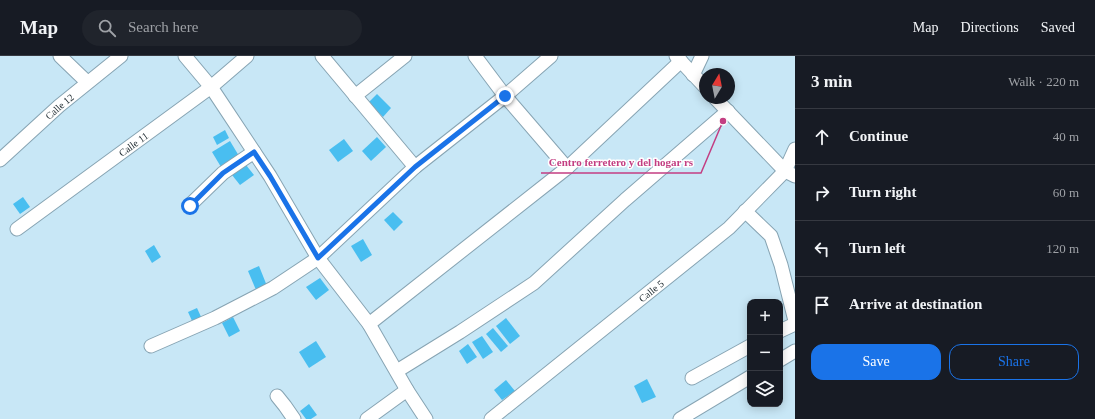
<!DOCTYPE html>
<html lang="en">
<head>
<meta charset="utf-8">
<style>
  :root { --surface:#171b24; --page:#20242c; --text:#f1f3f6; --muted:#9ea1a6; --line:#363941; --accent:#1a73e8 }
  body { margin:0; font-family:Georgia,serif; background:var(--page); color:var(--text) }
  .controls { position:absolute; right:12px; bottom:12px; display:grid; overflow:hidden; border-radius:8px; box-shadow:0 2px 10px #0003 }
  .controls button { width:36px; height:36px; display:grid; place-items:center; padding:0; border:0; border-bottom:1px solid var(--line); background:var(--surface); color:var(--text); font:20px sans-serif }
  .compass { position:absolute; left:699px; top:12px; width:36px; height:36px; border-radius:50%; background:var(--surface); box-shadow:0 2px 10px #0003; rotate:10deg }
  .stop { position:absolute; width:12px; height:12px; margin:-9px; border:3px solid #1a73e8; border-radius:50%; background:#fff }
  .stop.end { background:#1a73e8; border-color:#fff; box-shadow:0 1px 4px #0008 }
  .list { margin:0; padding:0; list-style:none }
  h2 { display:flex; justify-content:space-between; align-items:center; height:52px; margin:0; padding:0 16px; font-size:17px }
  h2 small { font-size:13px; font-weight:400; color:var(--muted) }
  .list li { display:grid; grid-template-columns:26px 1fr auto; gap:12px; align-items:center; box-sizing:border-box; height:56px; padding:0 16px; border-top:1px solid var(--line) }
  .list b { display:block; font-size:15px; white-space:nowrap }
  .list em { font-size:13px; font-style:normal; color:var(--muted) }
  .actions { display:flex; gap:8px; padding:12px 16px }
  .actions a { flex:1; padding:9px 0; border:1px solid var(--accent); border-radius:12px; text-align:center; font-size:14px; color:var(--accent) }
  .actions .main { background:var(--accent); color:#fff }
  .icon { flex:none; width:22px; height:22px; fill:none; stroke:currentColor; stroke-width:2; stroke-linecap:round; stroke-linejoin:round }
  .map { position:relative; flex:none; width:795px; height:363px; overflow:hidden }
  header { display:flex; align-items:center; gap:24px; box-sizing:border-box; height:56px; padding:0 20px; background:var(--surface); border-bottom:1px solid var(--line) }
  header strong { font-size:19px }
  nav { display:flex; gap:22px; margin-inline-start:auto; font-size:14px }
  .search { width:280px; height:36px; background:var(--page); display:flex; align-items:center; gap:10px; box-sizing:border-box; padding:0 14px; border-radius:22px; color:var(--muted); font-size:15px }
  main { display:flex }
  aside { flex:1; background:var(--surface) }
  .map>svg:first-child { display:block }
  .building { fill:#49bef0 }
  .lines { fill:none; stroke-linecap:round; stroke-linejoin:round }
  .minor-casing { stroke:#87a4b3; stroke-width:15 }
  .minor { stroke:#fff; stroke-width:13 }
  .route { stroke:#1a73e8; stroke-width:5 }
  .labels { text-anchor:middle; stroke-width:3; stroke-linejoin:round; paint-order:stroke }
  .street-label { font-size:10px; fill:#212d33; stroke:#fff }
  .leader { fill:none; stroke:#c33e82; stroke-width:1.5 }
  .callout-dot { fill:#c33e82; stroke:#fff; stroke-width:1.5 }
  .callout-label { font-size:11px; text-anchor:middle; font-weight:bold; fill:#c33e82; stroke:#fff; stroke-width:3; stroke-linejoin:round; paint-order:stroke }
</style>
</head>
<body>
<header>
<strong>Map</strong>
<div class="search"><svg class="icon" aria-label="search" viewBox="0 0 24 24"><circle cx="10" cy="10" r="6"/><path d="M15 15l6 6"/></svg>Search here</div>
<nav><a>Map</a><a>Directions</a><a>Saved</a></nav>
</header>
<main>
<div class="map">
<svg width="795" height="363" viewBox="0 0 795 363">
  <rect width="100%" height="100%" fill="#c8e7f6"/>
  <g class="building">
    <path d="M377,38L391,52L383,61L369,46Z"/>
    <path d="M225,74L229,82L217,89L213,81Z"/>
    <path d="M377,81L386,91L371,105L362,95Z"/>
    <path d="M344,83L353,95L338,106L329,94Z"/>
    <path d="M230,85L239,100L221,111L212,96Z"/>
    <path d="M246,109L254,119L240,129L232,119Z"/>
    <path d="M23,141L30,151L20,158L13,148Z"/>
    <path d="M393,156L403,166L394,175L384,164Z"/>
    <path d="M363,183L372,199L361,206L351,190Z"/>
    <path d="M154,189L161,201L152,207L145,195Z"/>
    <path d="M259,210L267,230L256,234L248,215Z"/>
    <path d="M320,222L329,234L316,244L306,231Z"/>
    <path d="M197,252L202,263L193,267L188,256Z"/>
    <path d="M233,261L240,275L229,281L222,267Z"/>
    <path d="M506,262L520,280L510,288L496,270Z"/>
    <path d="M493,272L508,290L501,296L486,278Z"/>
    <path d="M482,280L493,296L483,303L472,286Z"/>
    <path d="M316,285L326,301L309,312L299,296Z"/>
    <path d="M468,288L477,301L467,308L459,295Z"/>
    <path d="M647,323L656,341L642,347L634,330Z"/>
    <path d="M506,324L515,335L502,344L494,334Z"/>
    <path d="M309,348L317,359L311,363H306L300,355Z"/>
  </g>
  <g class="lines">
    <defs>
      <g id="minor">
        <path d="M60,0L87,26"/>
        <path d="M185,0L211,31L270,120L318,202L369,268L407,334L426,363"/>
        <path d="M322,0L415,111"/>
        <path d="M475,0L505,40L567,112"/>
        <path d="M676,0L705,31"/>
        <path d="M693,19L702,0"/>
        <path d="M355,40L405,0"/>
        <path d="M715,42L785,115L795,120"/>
        <path id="s1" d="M0,104L59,50L121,0"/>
        <path d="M190,149L223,117L254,96"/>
        <path d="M745,155L771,180L781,209L795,265"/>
        <path id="s2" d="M17,173L211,31L247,0"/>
        <path d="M369,268L567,112L681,5"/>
        <path d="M780,275L795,268"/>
        <path d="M151,290L215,262L273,232L318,202L415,111L505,40L551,0"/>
        <path d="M780,304L795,295"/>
        <path d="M397,315L460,276L534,227L625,144L728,55"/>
        <path d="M692,322L750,290"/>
        <path d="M277,340L285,350L294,363"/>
        <path d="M367,363L407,334"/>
        <path id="s3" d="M491,363L729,172L785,115L795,93"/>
        <path d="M680,363L750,321"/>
      </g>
    </defs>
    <use href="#minor" class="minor-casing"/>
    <use href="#minor" class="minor"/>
  </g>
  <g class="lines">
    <path class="route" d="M190,150L223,117L254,96L270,120L318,202L415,111L505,40"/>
  </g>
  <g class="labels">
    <g class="street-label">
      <text dy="4" stroke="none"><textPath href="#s1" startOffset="80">Calle 12</textPath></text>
      <text dy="4" stroke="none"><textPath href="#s2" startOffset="144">Calle 11</textPath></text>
      <text dy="4" stroke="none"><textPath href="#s3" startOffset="205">Calle 5</textPath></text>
    </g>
  </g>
  <path class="leader" d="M723 65L701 117H541"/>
  <circle class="callout-dot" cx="723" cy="65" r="4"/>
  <g class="callout-label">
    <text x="621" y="110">Centro ferretero y del hogar rs</text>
  </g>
</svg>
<div class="controls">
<button>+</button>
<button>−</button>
<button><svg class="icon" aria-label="layers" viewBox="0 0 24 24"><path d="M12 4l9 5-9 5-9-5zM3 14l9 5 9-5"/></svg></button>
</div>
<svg class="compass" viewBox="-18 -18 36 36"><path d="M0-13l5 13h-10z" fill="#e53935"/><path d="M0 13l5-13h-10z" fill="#9ea1a6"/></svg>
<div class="stop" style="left:190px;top:150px"></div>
<div class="stop end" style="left:505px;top:40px"></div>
</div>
<aside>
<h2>3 min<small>Walk · 220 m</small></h2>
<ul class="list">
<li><svg class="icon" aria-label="ahead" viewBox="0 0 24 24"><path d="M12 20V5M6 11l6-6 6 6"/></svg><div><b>Continue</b></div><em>40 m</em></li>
<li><svg class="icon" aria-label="right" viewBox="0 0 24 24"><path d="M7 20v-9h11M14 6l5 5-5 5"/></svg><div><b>Turn right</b></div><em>60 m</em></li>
<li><svg class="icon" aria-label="left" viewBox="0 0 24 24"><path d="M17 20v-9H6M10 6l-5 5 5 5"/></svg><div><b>Turn left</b></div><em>120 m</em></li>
<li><svg class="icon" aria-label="arrive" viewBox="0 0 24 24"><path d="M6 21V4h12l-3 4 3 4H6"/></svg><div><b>Arrive at destination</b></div></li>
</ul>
<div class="actions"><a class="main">Save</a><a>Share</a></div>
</aside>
</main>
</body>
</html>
